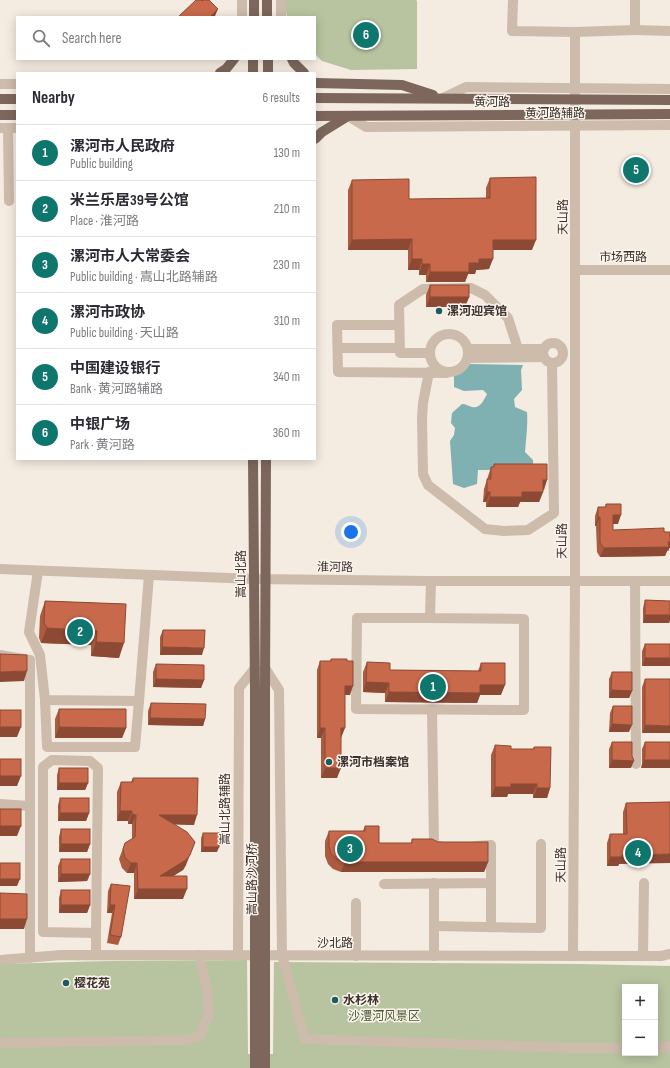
<!DOCTYPE html>
<html lang="en">
<head>
<meta charset="utf-8">
<style>
  :root { --surface:#fff; --page:#f2f2f3; --text:#2b2b33; --muted:#7c7c81; --line:#e1e1e2; --accent:#0f766e }
  body { margin:0; font-family:"Sofia Sans Condensed","Noto Sans SC",sans-serif; background:var(--page); color:var(--text) }
  .controls { position:absolute; right:12px; bottom:12px; display:grid; overflow:hidden; border-radius:0px; box-shadow:0 2px 10px #0003 }
  .controls button { width:36px; height:36px; display:grid; place-items:center; padding:0; border:0; border-bottom:1px solid var(--line); background:var(--surface); color:var(--text); font:20px sans-serif }
  .you { position:absolute; left:351px; top:532px; width:14px; height:14px; margin:-10px; border:3px solid #fff; border-radius:50%; background:#1a73e8; box-shadow:0 0 0 6px #1a73e833 }
  .badge { display:grid; place-items:center; width:26px; height:26px; border-radius:50%; background:var(--accent); color:#fff; font-size:13px; font-weight:700 }
  .pin { position:absolute; translate:-50% -50%; border:2px solid #fff; box-shadow:0 1px 4px #0006 }
  .list { margin:0; padding:0; list-style:none }
  h2 { display:flex; justify-content:space-between; align-items:center; height:52px; margin:0; padding:0 16px; font-size:17px }
  h2 small { font-size:13px; font-weight:400; color:var(--muted) }
  .list li { display:grid; grid-template-columns:26px 1fr auto; gap:12px; align-items:center; box-sizing:border-box; height:56px; padding:0 16px; border-top:1px solid var(--line) }
  .list b { display:block; font-size:15px; white-space:nowrap }
  .list p { margin:0; font-size:13px; white-space:nowrap; color:var(--muted) }
  .list em { font-size:13px; font-style:normal; color:var(--muted) }
  .icon { flex:none; width:22px; height:22px; fill:none; stroke:currentColor; stroke-width:2; stroke-linecap:round; stroke-linejoin:round }
  .map { position:relative; flex:none; width:670px; height:1068px; overflow:hidden }
  .search { position:absolute; background:var(--surface); box-shadow:0 2px 10px #0003; left:16px; top:16px; width:300px; height:44px; display:flex; align-items:center; gap:10px; box-sizing:border-box; padding:0 14px; border-radius:0px; color:var(--muted); font-size:15px }
  .panel { position:absolute; background:var(--surface); box-shadow:0 2px 10px #0003; left:16px; top:72px; width:300px; height:388px; border-radius:0px }
  .map>svg:first-child { display:block }
  .green { fill:#b8c4a0; fill-rule:evenodd }
  .water { fill:#7fb0b2 }
  .lines { fill:none; stroke-linecap:round; stroke-linejoin:round }
  .minor { stroke:#cdbbac; stroke-width:10 }
  .major { stroke:#7d675c; stroke-width:10 }
  .major-bridge { stroke:#7d675c; stroke-width:10 }
  .wall { fill:#ac5a40 }
  .shaded-wall { fill:#8c4a34 }
  .building { fill:#c8694b; stroke:#8c4a34 }
  .poi-dot { fill:#1f5a5e; stroke:#fbf5ee; stroke-width:1.5 }
  .labels { text-anchor:middle; stroke-width:3; stroke-linejoin:round; paint-order:stroke }
  .street-label { font-size:12px; fill:#3b302b; stroke:#fbf5ee }
  .poi-label { font-size:12px; font-weight:bold; fill:#3b302b; stroke:#fbf5ee; text-anchor:start }
  .park-label { font-size:12px; fill:#4a5a2e; stroke:#fbf5ee }
</style>
</head>
<body>
<div class="map">
<svg width="670" height="1068" viewBox="0 0 670 1068">
  <rect width="100%" height="100%" fill="#f4ebe1"/>
  <g class="green">
    <path d="M284,0H416L417,1V69L351,70L322,61L315,54V17H287Z"/>
    <path d="M247,960L248,1054H273L274,962L579,964L670,966V1068H0V964L108,961ZM625,987H655V1053H625Z"/>
  </g>
  <path class="water" d="M470,364L523,365L521,370L522,390L514,399L515,407L527,412C528,425 526,438 525,452L533,460V470H478L477,484L464,488L453,484L450,441L454,435L455,428L451,423L452,413L462,404C466,404 468,406 472,407C480,409 484,400 487,394L483,390L464,391L454,387V374L464,371Z"/>
  <g class="lines">
    <g class="minor">
      <path d="M281,0V17"/>
      <path d="M513,0L512,31L575,32V581L573,956"/>
      <path d="M242,17V0"/>
      <path d="M635,30L670,31"/>
      <path d="M575,32L635,30V0"/>
      <path d="M0,84H17"/>
      <path d="M443,98L466,87L670,89"/>
      <path d="M348,116L366,127L670,125"/>
      <path d="M0,128H17"/>
      <path d="M8,128L9,201"/>
      <path d="M576,270H670"/>
      <path d="M399,325H337L338,372L447,373"/>
      <circle cx="449" cy="353" r="19"/>
      <circle cx="553" cy="353" r="10"/>
      <path d="M338,348H399"/>
      <path d="M468,349H544"/>
      <path d="M430,353H400L399,305L423,289L471,288L485,295L508,318L518,349"/>
      <path d="M468,358L544,357"/>
      <path d="M429,372L423,403L422,419L423,474L428,485L485,529L504,531L528,530L554,513L552,363"/>
      <path d="M0,569L254,579L431,581H670"/>
      <path d="M38,571L29,632L40,655L45,700L139,701L149,575"/>
      <path d="M635,581L636,764"/>
      <path d="M430,618H357L356,709L524,710V619L430,618L431,581"/>
      <path d="M0,655L30,660V958"/>
      <path d="M265,668L279,690L282,955L305,1039L575,1048H625"/>
      <path d="M45,700L47,747H135L139,701"/>
      <path d="M432,710L434,846H440"/>
      <path d="M0,804L29,806"/>
      <path d="M434,883V956"/>
      <path d="M491,883V927"/>
      <path d="M384,884L491,883V845L476,846"/>
      <path d="M356,903V956"/>
      <path d="M434,926L541,928V844"/>
      <path d="M96,955V933L98,768L90,761L52,760L43,767V932L96,933"/>
      <path d="M238,955L239,688L255,668"/>
      <path d="M643,956L644,883"/>
      <path d="M0,960L61,955L628,956H661L670,954"/>
      <path d="M0,1043L187,1040L200,1036L209,1014L206,984L199,955"/>
      <path d="M655,1049L670,1046"/>
    </g>
    <g class="major">
      <path d="M267,0V17"/>
      <path d="M254,17V0"/>
      <path d="M268,59V73"/>
      <path d="M292,59L294,63L304,73"/>
      <path d="M220,73L226,69L234,59"/>
      <path d="M253,73V59"/>
      <path d="M315,83L402,85L433,95"/>
      <path d="M315,98L670,100"/>
      <path d="M0,99H17"/>
      <path d="M0,115H17"/>
      <path d="M315,116L670,114"/>
      <path d="M315,139L322,132L348,116"/>
      <path d="M253,459L255,690"/>
      <path d="M265,690L266,459"/>
    </g>
    <g class="major-bridge">
      <path d="M255,690V1068"/>
      <path d="M265,690V1068"/>
    </g>
  </g>
  <g class="wall">
    <path d="M490,178L532,250H493L489,269L476,270L475,274H468L465,282H426V275H419V270H408V250H348V190L352,180L409,199L486,198V188Z"/>
    <path d="M430,285L469,297L465,307H426V295Z"/>
    <path d="M494,464L544,490H543V492L539,502H520L518,507H486V502H483L484,489L491,467H493Z"/>
    <path d="M606,504L618,524H613V530L670,532V547L668,551H667L665,556L600,557L597,552L596,526H595V516L598,507H605Z"/>
    <path d="M645,600L670,601V620L669,623H643V608Z"/>
    <path d="M45,601L126,604L119,658L91,656V645L41,643L39,638L40,616Z"/>
    <path d="M163,630L202,655H160V637Z"/>
    <path d="M645,644H670L642,666V651Z"/>
    <path d="M331,659L350,695H345L337,778H321V738H317V670L320,661H330Z"/>
    <path d="M367,662L390,670L478,671L481,663L501,695H480L477,703L385,702V693L363,692V672Z"/>
    <path d="M156,664L204,680L201,688L153,687V672Z"/>
    <path d="M612,672L632,691L629,698H609V679Z"/>
    <path d="M645,679H670L642,733V687Z"/>
    <path d="M151,703L205,719L203,726L148,725V711Z"/>
    <path d="M613,706L629,732H609L610,713Z"/>
    <path d="M59,709L126,728L122,738H55V719Z"/>
    <path d="M612,742L632,756L631,768H609V749Z"/>
    <path d="M645,742H670L641,768L642,764V749Z"/>
    <path d="M495,745L511,749H533L534,747L550,788L547,798H533V794H508L507,797H491V755Z"/>
    <path d="M59,768L88,783L85,790H57V775Z"/>
    <path d="M133,778L194,825L175,824L186,865L183,870L173,876L183,899H134V873H127L122,868L119,859L125,843L132,839V824H128V821H117V792L121,782H131Z"/>
    <path d="M60,798L89,813L86,821H58V805Z"/>
    <path d="M670,802L619,864L618,866H607V843L610,834H623V812L626,803Z"/>
    <path d="M365,826L379,843H411L412,839L438,842L488,862L484,872H341L333,869L328,864L325,856V841L329,831H363Z"/>
    <path d="M61,829L90,844L87,852H59V837Z"/>
    <path d="M203,833L217,852H201V838Z"/>
    <path d="M61,859L90,874L87,881L58,882V866Z"/>
    <path d="M111,884L121,937L118,945L107,943L112,913H107L108,891Z"/>
    <path d="M61,890L90,905L87,913H59V898Z"/>
  </g>
  <g class="shaded-wall">
    <path d="M218,9L215,16L210,17Z"/>
    <path d="M412,239L408,250H348L352,240Z"/>
    <path d="M493,240H536L532,250H489Z"/>
    <path d="M412,259H422L419,270H408Z"/>
    <path d="M479,259H493L489,269L476,270L475,274H468L465,282H426L430,272L469,263Z"/>
    <path d="M422,264H430L426,275H419Z"/>
    <path d="M430,297H469L465,307H426Z"/>
    <path d="M543,480H547L544,490H539Z"/>
    <path d="M487,492H490L486,502H483Z"/>
    <path d="M522,492H543L539,502H520L518,507H486L490,497Z"/>
    <path d="M613,515H621L618,524H610Z"/>
    <path d="M598,517H600L596,526H595Z"/>
    <path d="M670,542V547L668,551H667L665,556L600,557L604,548Z"/>
    <path d="M645,615H670V620L669,623H643Z"/>
    <path d="M47,628L97,631L91,645L41,643Z"/>
    <path d="M96,642L124,643L119,658L91,656Z"/>
    <path d="M162,647L204,648L202,655H160Z"/>
    <path d="M645,658H670V666H642Z"/>
    <path d="M27,671L24,681L0,682V672Z"/>
    <path d="M156,679L204,680L201,688L153,687Z"/>
    <path d="M366,682L389,683L385,693L363,692Z"/>
    <path d="M480,685H505L501,695H480L477,703L385,702L389,692Z"/>
    <path d="M345,686H353L350,695H341Z"/>
    <path d="M611,690L632,691L629,698H609Z"/>
    <path d="M150,718L205,719L203,726L148,725Z"/>
    <path d="M612,724L632,725L629,732H609Z"/>
    <path d="M645,725L670,726V733H642Z"/>
    <path d="M0,727H21L17,737H0Z"/>
    <path d="M59,727L126,728L122,738H55Z"/>
    <path d="M320,728H325L321,738H317Z"/>
    <path d="M341,728H345L341,738H337Z"/>
    <path d="M612,760L634,761L631,768H609Z"/>
    <path d="M644,760H670V768H641Z"/>
    <path d="M325,768H341L337,778H321Z"/>
    <path d="M0,776H21L17,786H0Z"/>
    <path d="M59,783H88L85,790H57Z"/>
    <path d="M511,784H537L533,794H508L507,797H491L495,787Z"/>
    <path d="M537,788H550L547,798H533Z"/>
    <path d="M120,811H132L128,821H117Z"/>
    <path d="M60,813H89L86,821H58Z"/>
    <path d="M132,814L136,815L132,824H128Z"/>
    <path d="M159,815H197L194,825L156,824Z"/>
    <path d="M0,826H21L17,836H0Z"/>
    <path d="M195,842L186,865L183,870L157,886L160,876Z"/>
    <path d="M61,844H90L87,852H59Z"/>
    <path d="M203,847H219L217,852H201Z"/>
    <path d="M670,854V863L619,864L618,866H607L610,857L622,855Z"/>
    <path d="M345,862H488L484,872H341Z"/>
    <path d="M131,863H137L134,873H127Z"/>
    <path d="M61,874H90L87,881L58,882Z"/>
    <path d="M0,879H20L17,886H0Z"/>
    <path d="M138,889H187L183,899H134Z"/>
    <path d="M61,905H90L87,913H59Z"/>
    <path d="M110,905H115L112,913H107Z"/>
    <path d="M0,919H27L24,929H0Z"/>
  </g>
  <g class="building">
    <path d="M196,0H201L202,1L203,0H209L218,9L210,17H178Z"/>
    <path d="M536,177V240H493V259H479V263H469V272H430V264H422V259H412V239L352,240V180L409,179V199L490,198V178Z"/>
    <rect x="430" y="285" width="39" height="12"/>
    <path d="M494,464H547V480H543V492H522V497H490V492H487V479H491V467H494Z"/>
    <path d="M606,504H621V515H613V530L664,528V532H670V542H668L669,547L604,548L600,543V517H598V507H606Z"/>
    <path d="M645,600L670,601V615H645Z"/>
    <path d="M45,601L126,604L124,643L96,642L97,631L47,628L44,623Z"/>
    <path d="M163,630H205L204,648L162,647Z"/>
    <rect x="645" y="644" width="25" height="14"/>
    <path d="M0,654L27,655V671L0,672Z"/>
    <path d="M331,659H347V661H353V686H345V728H341V768H325V728H320V661H331Z"/>
    <path d="M367,662L390,663V670L481,671V663H505V685H480V693L389,692V683L366,682Z"/>
    <path d="M156,664L204,665V680L156,679Z"/>
    <path d="M612,672H632V691L611,690Z"/>
    <path d="M645,679H670V726L645,725Z"/>
    <path d="M151,703L206,704L205,719L150,718Z"/>
    <path d="M613,706H632V725L612,724Z"/>
    <path d="M59,709H126V728L59,727Z"/>
    <rect x="0" y="710" width="21" height="17"/>
    <path d="M612,742H632V756L634,761L612,760Z"/>
    <path d="M645,742H670V760H644L645,756Z"/>
    <path d="M495,745L511,746V749H534V747H551L550,788H537V784H511V787H495Z"/>
    <rect x="0" y="759" width="21" height="17"/>
    <rect x="59" y="768" width="29" height="15"/>
    <path d="M133,778H198L197,815H159L187,832L195,842L190,855L186,860L160,876H187V889H138L137,863H131L125,858L123,849L125,843L135,837L136,815L132,814V811H120L121,782H133Z"/>
    <rect x="60" y="798" width="29" height="15"/>
    <path d="M670,802V854L622,855V857H610V834H627L626,803Z"/>
    <rect x="0" y="809" width="21" height="17"/>
    <path d="M365,826H379V843H412V839H432L438,842H488V862H345L337,859L331,854L329,846V831H365Z"/>
    <rect x="61" y="829" width="29" height="15"/>
    <rect x="203" y="833" width="16" height="14"/>
    <rect x="61" y="859" width="29" height="15"/>
    <rect x="0" y="863" width="20" height="16"/>
    <path d="M111,884L130,886L121,937L110,935L115,905H110Z"/>
    <rect x="61" y="890" width="29" height="15"/>
    <path d="M0,893L27,894V919H0Z"/>
  </g>
  <g class="poi-dot">
    <circle cx="439" cy="311" r="4"/>
    <circle cx="329" cy="762" r="4"/>
    <circle cx="66" cy="983" r="4"/>
    <circle cx="335" cy="1000" r="4"/>
  </g>
  <g class="labels">
    <g class="street-label">
      <text x="492" y="106">黄河路</text>
      <text x="555" y="117">黄河路辅路</text>
      <text transform="translate(563 217) rotate(-90)" y="4">天山路</text>
      <text x="623" y="261">市场西路</text>
      <text transform="translate(562 541) rotate(-90)" y="4">天山路</text>
      <text transform="translate(335 567) rotate(1)" y="4">淮河路</text>
      <text transform="translate(241 574) rotate(-90)" y="4">嵩山北路</text>
      <text transform="translate(225 809) rotate(-90)" y="4">嵩山北路辅路</text>
      <text transform="translate(561 865) rotate(-90)" y="4">天山路</text>
      <text transform="translate(252 879) rotate(-90)" y="4">嵩山路沙河桥</text>
      <text x="335" y="947">沙北路</text>
    </g>
    <g class="poi-label">
      <text x="447" y="315">漯河迎宾馆</text>
      <text x="337" y="766">漯河市档案馆</text>
      <text x="74" y="987">樱花苑</text>
      <text x="343" y="1004">水杉林</text>
    </g>
    <g class="park-label">
      <text x="384" y="1020">沙澧河风景区</text>
    </g>
  </g>
</svg>
<div class="controls">
<button>+</button>
<button>−</button>
</div>
<div class="you"></div>
<div class="pin badge" style="left:433px;top:687px">1</div>
<div class="pin badge" style="left:80px;top:632px">2</div>
<div class="pin badge" style="left:350px;top:849px">3</div>
<div class="pin badge" style="left:638px;top:853px">4</div>
<div class="pin badge" style="left:636px;top:170px">5</div>
<div class="pin badge" style="left:366px;top:35px">6</div>
<div class="search"><svg class="icon" aria-label="search" viewBox="0 0 24 24"><circle cx="10" cy="10" r="6"/><path d="M15 15l6 6"/></svg>Search here</div>
<section class="panel">
<h2>Nearby<small>6 results</small></h2>
<ul class="list">
<li><span class="badge">1</span><div><b>漯河市人民政府</b><p>Public building</p></div><em>130 m</em></li>
<li><span class="badge">2</span><div><b>米兰乐居39号公馆</b><p>Place · 淮河路</p></div><em>210 m</em></li>
<li><span class="badge">3</span><div><b>漯河市人大常委会</b><p>Public building · 嵩山北路辅路</p></div><em>230 m</em></li>
<li><span class="badge">4</span><div><b>漯河市政协</b><p>Public building · 天山路</p></div><em>310 m</em></li>
<li><span class="badge">5</span><div><b>中国建设银行</b><p>Bank · 黄河路辅路</p></div><em>340 m</em></li>
<li><span class="badge">6</span><div><b>中银广场</b><p>Park · 黄河路</p></div><em>360 m</em></li>
</ul>
</section>
</div>
</body>
</html>
